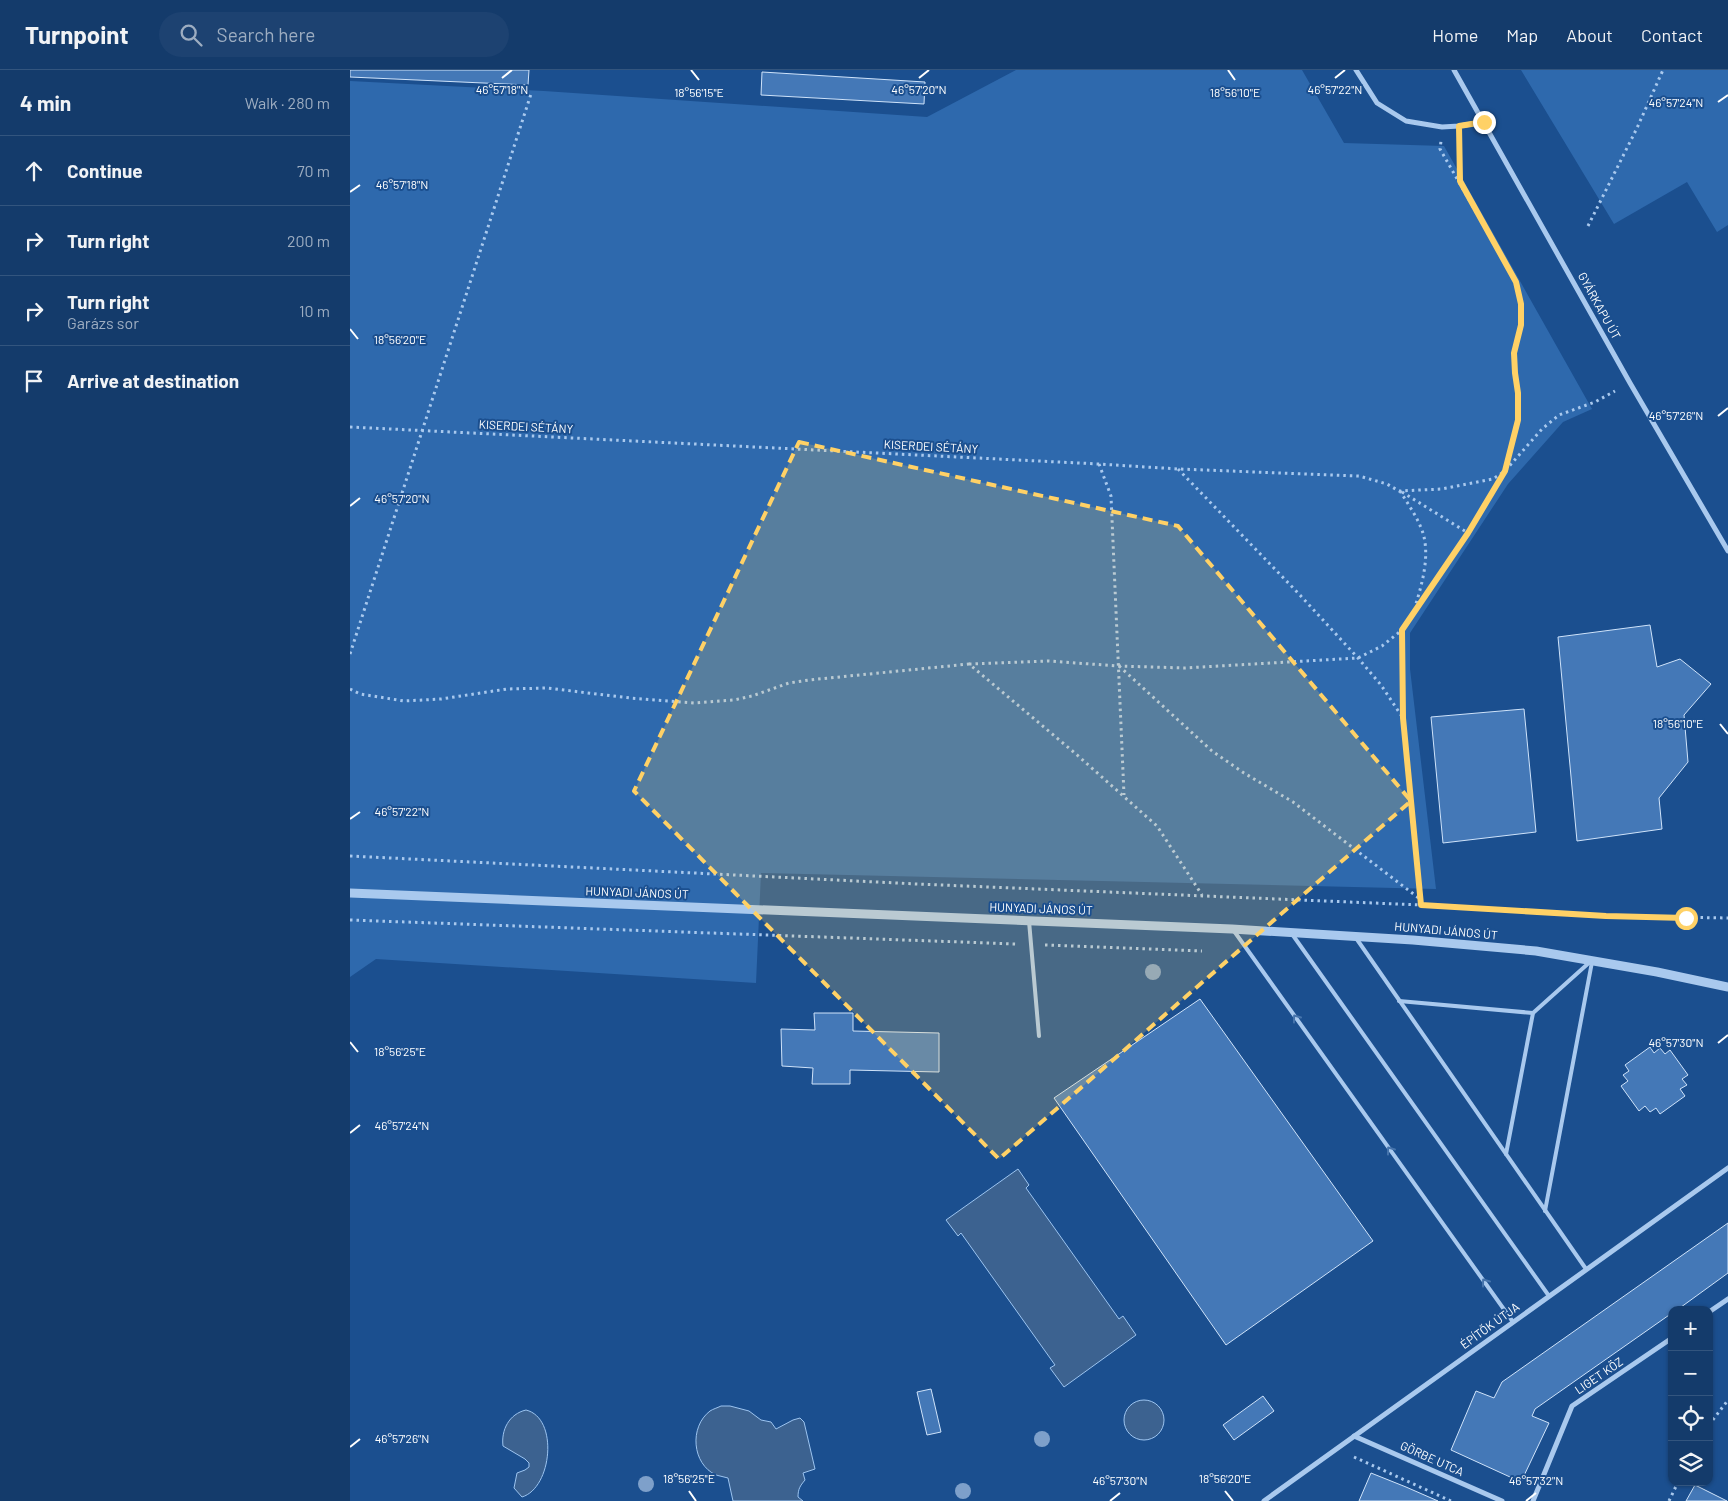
<!DOCTYPE html>
<html lang="en">
<head>
<meta charset="utf-8">
<style>
  :root { --surface:#143b6b; --page:#1d4271; --text:#f1f3f6; --muted:#9dadc1; --line:#33557e }
  body { margin:0; font-family:Barlow,sans-serif; background:var(--page); color:var(--text) }
  .controls { position:absolute; right:15px; bottom:15px; display:grid; overflow:hidden; border-radius:10px; box-shadow:0 1px 4px #0004 }
  .controls button { width:45px; height:45px; display:grid; place-items:center; padding:0; border:0; border-bottom:1px solid var(--line); background:var(--surface); color:var(--text); font:25px sans-serif }
  .stop { position:absolute; width:15px; height:15px; margin:-11px; border:4px solid #ffd166; border-radius:50%; background:#fff }
  .stop.end { background:#ffd166; border-color:#fff; box-shadow:0 1px 5px #0008 }
  .list { margin:0; padding:0; list-style:none }
  h2 { display:flex; justify-content:space-between; align-items:center; height:65px; margin:0; padding:0 20px; font-size:21px }
  h2 small { font-size:16px; font-weight:400; color:var(--muted) }
  .list li { display:grid; grid-template-columns:32px 1fr auto; gap:15px; align-items:center; box-sizing:border-box; height:70px; padding:0 20px; border-top:1px solid var(--line) }
  .list b { display:block; font-size:19px; white-space:nowrap }
  .list p { margin:0; font-size:16px; white-space:nowrap; color:var(--muted) }
  .list em { font-size:16px; font-style:normal; color:var(--muted) }
  .icon { flex:none; width:28px; height:28px; fill:none; stroke:currentColor; stroke-width:2; stroke-linecap:round; stroke-linejoin:round }
  .map { position:relative; flex:none; width:1378px; height:1431px; overflow:hidden }
  header { display:flex; align-items:center; gap:30px; box-sizing:border-box; height:70px; padding:0 25px; background:var(--surface); border-bottom:1px solid var(--line) }
  header strong { font-size:24px }
  nav { display:flex; gap:28px; margin-inline-start:auto; font-size:18px }
  .search { width:350px; height:45px; background:var(--page); display:flex; align-items:center; gap:12px; box-sizing:border-box; padding:0 18px; border-radius:28px; color:var(--muted); font-size:19px }
  main { display:flex }
  aside { flex:1; background:var(--surface) }
  .map>svg:first-child { display:block }
  .green { fill:#2e69ad }
  .water { fill:#3c6290; stroke:#9cc4f0 }
  .building { fill:#4478b7; stroke:#cfe3fa }
  .lines { fill:none; stroke-linecap:round; stroke-linejoin:round }
  .path { stroke:#a9c9ee; stroke-width:3; stroke-dasharray:2.5 4; stroke-linecap:butt }
  .service { stroke:#a9c9ee; stroke-width:4 }
  .minor { stroke:#a9c9ee; stroke-width:5 }
  .tertiary { stroke:#a9c9ee; stroke-width:9 }
  .tree { fill:#7ea0ca }
  .oneway { stroke:#4674ac }
  .route { stroke:#ffd166; stroke-width:6 }
  .marked { fill:#ffd166; fill-opacity:0.2; stroke:#ffd166; stroke-width:4; stroke-dasharray:10 6; stroke-linejoin:round }
  .ticks { fill:none; stroke:#fff; stroke-width:2 }
  .labels { text-anchor:middle; stroke-width:4; stroke-linejoin:round; paint-order:stroke }
  .street-label { font-size:12px; fill:#fff; stroke:#1b4f8f }
  .ticks-label { font-size:12px; text-anchor:middle; fill:#fff; stroke:#1b4f8f; stroke-width:4; stroke-linejoin:round; paint-order:stroke }
</style>
</head>
<body>
<header>
<strong>Turnpoint</strong>
<div class="search"><svg class="icon" aria-label="search" viewBox="0 0 24 24"><circle cx="10" cy="10" r="6"/><path d="M15 15l6 6"/></svg>Search here</div>
<nav><a>Home</a><a>Map</a><a>About</a><a>Contact</a></nav>
</header>
<main>
<aside>
<h2>4 min<small>Walk · 280 m</small></h2>
<ul class="list">
<li><svg class="icon" aria-label="ahead" viewBox="0 0 24 24"><path d="M12 20V5M6 11l6-6 6 6"/></svg><div><b>Continue</b></div><em>70 m</em></li>
<li><svg class="icon" aria-label="right" viewBox="0 0 24 24"><path d="M7 20v-9h11M14 6l5 5-5 5"/></svg><div><b>Turn right</b></div><em>200 m</em></li>
<li><svg class="icon" aria-label="right" viewBox="0 0 24 24"><path d="M7 20v-9h11M14 6l5 5-5 5"/></svg><div><b>Turn right</b><p>Garázs sor</p></div><em>10 m</em></li>
<li><svg class="icon" aria-label="arrive" viewBox="0 0 24 24"><path d="M6 21V4h12l-3 4 3 4H6"/></svg><div><b>Arrive at destination</b></div></li>
</ul>
</aside>
<div class="map">
<svg width="1378" height="1431" viewBox="0 0 1378 1431">
  <rect width="100%" height="100%" fill="#1b4f8f"/>
  <g class="green">
    <path d="M666,0H952L994,73L1094,76L1242,339L1213,352L1158,414L1060,563V599L1086,819L411,803L406,913L26,889L0,907V11L194,21L577,47Z"/>
    <path d="M1171,0H1378V155L1367,162L1337,112L1264,154Z"/>
  </g>
  <g class="water">
    <path d="M668,1099L679,1115L676,1118L769,1249L773,1246L786,1265L714,1317L700,1298L705,1295L611,1163L608,1166L596,1150Z"/>
    <circle cx="794" cy="1350" r="20"/>
    <path d="M371,1336H380L399,1341L411,1350L421,1352L426,1359L443,1350L450,1348L454,1352L465,1399L453,1403L455,1410C450,1416 448,1419 448,1427L453,1431H383L378,1408C374,1407 370,1406 366,1405C342,1394 339,1357 360,1341C363,1339 367,1338 371,1336Z"/>
    <path d="M176,1340C209,1348 202,1418 172,1427L164,1418L167,1403L175,1400L179,1397V1393L175,1389L153,1376C151,1360 159,1344 176,1340Z"/>
  </g>
  <g class="building">
    <path d="M0,0H179L178,15L0,7Z"/>
    <path d="M412,2L575,12L574,34L411,25Z"/>
    <path d="M1300,555L1307,597L1330,589L1361,614L1334,645L1338,692L1309,728L1312,759L1227,771L1208,567Z"/>
    <path d="M1174,639L1186,762L1093,773L1081,647Z"/>
    <path d="M850,929L1023,1171L876,1275L704,1028Z"/>
    <path d="M464,943H503V961L589,963V1002L500,1000V1014H462L463,998L432,996L431,959L465,960Z"/>
    <path d="M1300,977L1304,983L1310,978L1315,984L1320,980L1338,1005L1332,1009L1337,1015L1330,1019L1335,1026L1310,1044L1306,1038L1300,1042L1295,1036L1289,1041L1271,1016L1278,1011L1273,1005L1279,1001L1275,995Z"/>
    <path d="M1378,1153V1203L1327,1240H1322V1243L1185,1339L1182,1346L1199,1353L1171,1412L1101,1380L1126,1321L1144,1328L1152,1312Z"/>
    <path d="M581,1319L591,1362L577,1365L567,1322Z"/>
    <path d="M913,1326L924,1341L884,1370L873,1355Z"/>
    <path d="M1021,1403L1056,1417L1088,1431H1009Z"/>
    <path d="M1345,1415L1377,1431H1336Z"/>
  </g>
  <g class="lines">
    <g class="path">
      <path d="M1109,72L1110,111"/>
      <path d="M1238,156L1287,58L1313,0"/>
      <path d="M0,357L749,394L828,399L1009,406L1037,414L1049,421L1092,419L1143,409L1155,401L1192,359L1209,345L1245,332L1265,321"/>
      <path d="M749,394L761,426L774,725"/>
      <path d="M828,399L949,524L1008,588L1031,615L1053,648L1071,835"/>
      <path d="M1050,421C1058,434 1068,448 1073,463C1080,487 1072,514 1065,537"/>
      <path d="M1052,422L1118,463"/>
      <path d="M1052,560L1053,648"/>
      <path d="M0,584L181,24"/>
      <path d="M619,594L699,591L768,596L835,598L1008,588L1032,576L1052,560L1118,463L1155,401L1167,350L1168,323L1165,303L1164,283L1171,255V234L1166,212L1090,79L1091,71"/>
      <path d="M769,596L862,681L894,703L943,732L1070,829"/>
      <path d="M0,619L10,624L54,631L91,629L157,619L197,618L280,628L344,633L384,630L402,626L439,613L459,610L619,594L726,684L807,756L852,825"/>
      <path d="M0,786L567,814L1071,835L1256,846L1378,848"/>
      <path d="M0,850L666,874"/>
      <path d="M695,875L852,881"/>
      <path d="M1359,1355L1378,1330"/>
      <path d="M1004,1387L1101,1431"/>
      <path d="M1319,1431L1328,1412"/>
    </g>
    <g class="service">
      <path d="M679,851L689,966"/>
      <path d="M884,861L1163,1252"/>
      <path d="M942,864L1199,1226"/>
      <path d="M1006,868L1236,1199"/>
      <path d="M1049,931L1183,943"/>
      <path d="M1156,1084L1183,943L1241,891"/>
      <path d="M1195,1141L1242,892"/>
    </g>
    <g class="minor">
      <path d="M1006,0L1027,33L1056,51L1092,57L1109,56L1134,52"/>
      <path d="M1104,0L1280,313L1378,481"/>
      <path d="M1359,1242L1378,1229"/>
      <path d="M1004,1366L1152,1431"/>
      <path d="M914,1431L1378,1098"/>
      <path d="M1183,1431L1222,1336L1322,1268"/>
    </g>
    <path class="tertiary" d="M0,823L882,859L1063,870L1186,881L1307,902L1378,917"/>
  </g>
  <g class="tree">
    <circle cx="803" cy="902" r="8"/>
    <circle cx="692" cy="1369" r="8"/>
    <circle cx="296" cy="1414" r="8"/>
    <circle cx="613" cy="1421" r="8"/>
  </g>
  <defs><path id="oneway-chevron" d="M-2-3.5L2.5 0L-2 3.5" fill="none" stroke-width="1.6" stroke-linecap="round" stroke-linejoin="round" transform="scale(1.25)"/></defs>
  <g class="oneway">
    <use href="#oneway-chevron" transform="translate(946 948) rotate(-126)"/>
    <use href="#oneway-chevron" transform="translate(1040 1080) rotate(-126)"/>
    <use href="#oneway-chevron" transform="translate(1135 1212) rotate(-126)"/>
  </g>
  <g class="lines">
    <path class="route" d="M1134,52L1109,56L1110,111L1166,212L1171,234V255L1164,283L1165,303L1168,323V350L1155,401L1118,463L1052,560L1053,648L1071,835L1256,846L1336,848"/>
  </g>
  <path class="marked" d="M449,372L828,456L1061,731L649,1089L284,721Z"/>
  <path class="ticks" d="M341,0L349,10M878,0L885,10M152,8L162,0M569,8L579,0M985,8L995,0M1368,32L1378,25M0,122L10,115M0,259L8,269M1368,346L1378,338M0,436L10,428M1370,654L1378,664M0,749L10,742M0,972L8,982M1368,973L1378,965M0,1063L10,1055M0,1377L10,1369M339,1421L346,1431M875,1421L883,1431M760,1431L770,1423M1176,1431L1186,1423"/>
  <g class="labels">
    <g class="street-label">
      <text transform="translate(1249 236) rotate(61)" y="4">GYÁRKAPU ÚT</text>
      <text transform="translate(176 357) rotate(3)" y="4">KISERDEI SÉTÁNY</text>
      <text transform="translate(581 377) rotate(3)" y="4">KISERDEI SÉTÁNY</text>
      <text transform="translate(287 823) rotate(2)" y="4">HUNYADI JÁNOS ÚT</text>
      <text transform="translate(691 839) rotate(2)" y="4">HUNYADI JÁNOS ÚT</text>
      <text transform="translate(1096 861) rotate(5)" y="4">HUNYADI JÁNOS ÚT</text>
      <text transform="translate(1140 1256) rotate(-36)" y="4">ÉPÍTŐK ÚTJA</text>
      <text transform="translate(1249 1306) rotate(-34)" y="4">LIGET KÖZ</text>
      <text transform="translate(1082 1389) rotate(24)" y="4">GÖRBE UTCA</text>
    </g>
  </g>
  <g class="ticks-label">
    <text x="569" y="24">46°57'20"N</text>
    <text x="985" y="24">46°57'22"N</text>
    <text x="152" y="24">46°57'18"N</text>
    <text x="349" y="27">18°56'15"E</text>
    <text x="885" y="27">18°56'10"E</text>
    <text x="1326" y="37">46°57'24"N</text>
    <text x="52" y="119">46°57'18"N</text>
    <text x="50" y="274">18°56'20"E</text>
    <text x="1326" y="350">46°57'26"N</text>
    <text x="52" y="433">46°57'20"N</text>
    <text x="1328" y="658">18°56'10"E</text>
    <text x="52" y="746">46°57'22"N</text>
    <text x="1326" y="977">46°57'30"N</text>
    <text x="50" y="986">18°56'25"E</text>
    <text x="52" y="1060">46°57'24"N</text>
    <text x="52" y="1373">46°57'26"N</text>
    <text x="339" y="1413">18°56'25"E</text>
    <text x="875" y="1413">18°56'20"E</text>
    <text x="770" y="1415">46°57'30"N</text>
    <text x="1186" y="1415">46°57'32"N</text>
  </g>
</svg>
<div class="controls">
<button>+</button>
<button>−</button>
<button><svg class="icon" aria-label="locate" viewBox="0 0 24 24"><circle cx="12" cy="12" r="6"/><path d="M12 2v4M12 18v4M2 12h4M18 12h4"/></svg></button>
<button><svg class="icon" aria-label="layers" viewBox="0 0 24 24"><path d="M12 4l9 5-9 5-9-5zM3 14l9 5 9-5"/></svg></button>
</div>
<div class="stop" style="left:1336px;top:848px"></div>
<div class="stop end" style="left:1134px;top:52px"></div>
</div>
</main>
</body>
</html>
